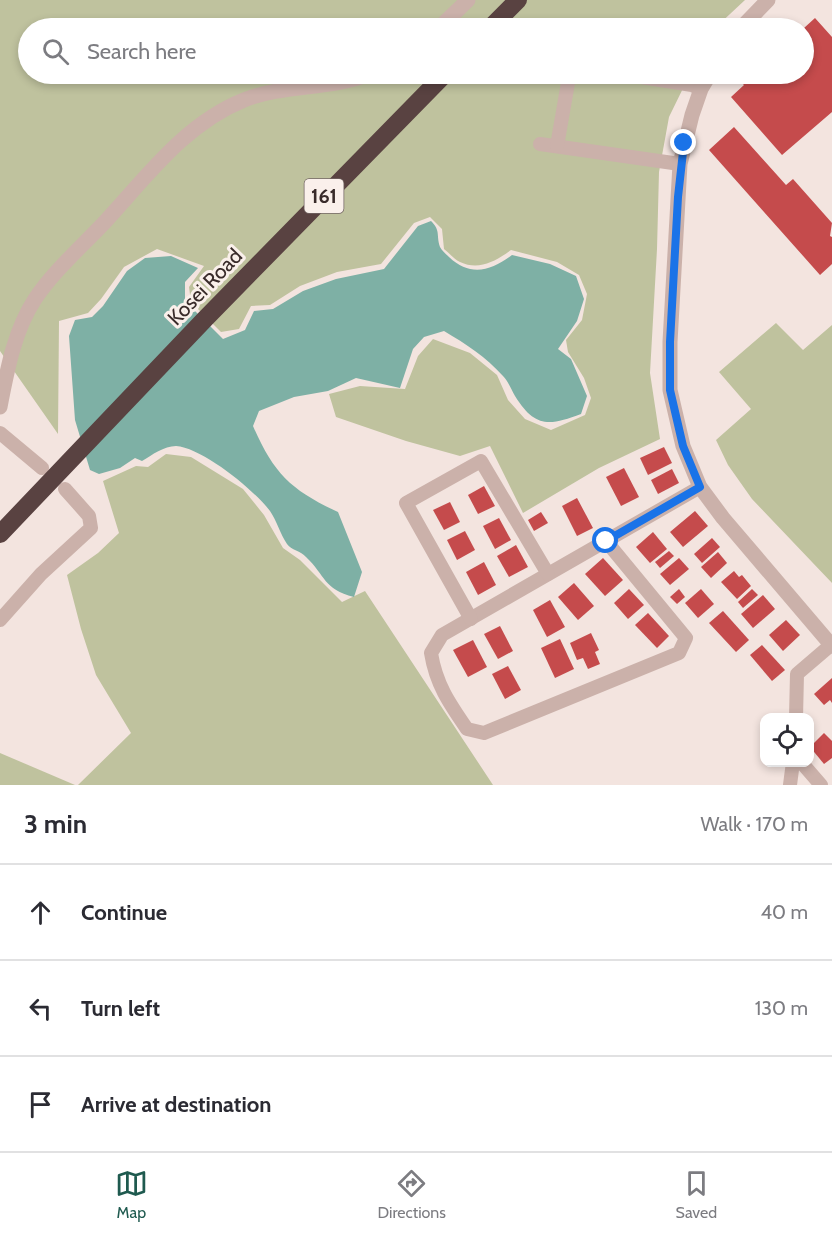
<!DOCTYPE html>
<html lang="en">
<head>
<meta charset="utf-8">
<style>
  :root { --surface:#fff; --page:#f7f7f7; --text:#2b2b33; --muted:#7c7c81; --line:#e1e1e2; --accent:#1f5a4f }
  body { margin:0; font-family:Cabin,sans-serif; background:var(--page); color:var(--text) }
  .controls { position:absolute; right:18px; bottom:18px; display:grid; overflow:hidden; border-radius:12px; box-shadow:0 3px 9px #0003 }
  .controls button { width:54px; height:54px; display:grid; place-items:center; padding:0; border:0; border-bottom:2px solid var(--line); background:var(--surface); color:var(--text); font:30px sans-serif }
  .stop { position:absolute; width:18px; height:18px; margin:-14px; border:4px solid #1a73e8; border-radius:50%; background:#fff }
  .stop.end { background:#1a73e8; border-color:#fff; box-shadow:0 2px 6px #0008 }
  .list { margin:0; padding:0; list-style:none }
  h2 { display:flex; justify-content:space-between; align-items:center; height:78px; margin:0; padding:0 24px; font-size:26px }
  h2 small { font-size:20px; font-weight:400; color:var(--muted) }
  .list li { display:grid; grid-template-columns:39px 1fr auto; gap:18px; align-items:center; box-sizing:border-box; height:96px; padding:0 24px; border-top:2px solid var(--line) }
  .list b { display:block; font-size:22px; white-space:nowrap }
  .list em { font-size:20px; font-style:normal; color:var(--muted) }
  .icon { flex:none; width:33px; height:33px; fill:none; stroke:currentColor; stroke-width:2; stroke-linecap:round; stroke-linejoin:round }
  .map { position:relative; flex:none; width:832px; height:785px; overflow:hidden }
  .search { position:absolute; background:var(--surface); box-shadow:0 3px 9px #0003; left:18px; right:18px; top:18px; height:66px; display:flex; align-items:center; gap:15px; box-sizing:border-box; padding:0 21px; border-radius:33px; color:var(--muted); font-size:22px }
  .sheet { height:366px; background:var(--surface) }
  nav { display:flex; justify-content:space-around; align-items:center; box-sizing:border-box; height:84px; border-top:2px solid var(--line); background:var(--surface); font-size:16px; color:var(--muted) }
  nav a { display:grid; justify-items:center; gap:3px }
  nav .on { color:var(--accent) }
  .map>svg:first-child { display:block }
  .green { fill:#bfc29e }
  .water { fill:#7eb0a5 }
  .building { fill:#c54b4c }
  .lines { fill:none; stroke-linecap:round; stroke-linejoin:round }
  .minor { stroke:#cbb1aa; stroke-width:14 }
  .tertiary { stroke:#cbb1aa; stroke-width:15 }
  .motorway { stroke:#594241; stroke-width:18 }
  .route { stroke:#1a73e8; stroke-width:8 }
  .labels { text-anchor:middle; stroke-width:6; stroke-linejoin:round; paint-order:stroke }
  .shield { fill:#faf0eb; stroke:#736664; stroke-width:1.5 }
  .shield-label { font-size:20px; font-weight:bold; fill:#392b2a }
  .street-label { font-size:21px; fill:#392b2a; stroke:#faf0eb }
</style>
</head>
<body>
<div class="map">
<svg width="832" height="785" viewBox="0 0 832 785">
  <rect width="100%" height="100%" fill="#f3e4df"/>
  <g class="green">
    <path d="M0,0H745L715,28H28V74H690L669,117L659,172L657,249L650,373L660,439L599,468L523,513L490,446L460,456L406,441L336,417L329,394L360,386L405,389L418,356L433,339L470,353L497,375L508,400L525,419L551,430L585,415L591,398L584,378L568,352L566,340L582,320L587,294L579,275L557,262L511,250C496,261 479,271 460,262C454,259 449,253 444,249L442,229L430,217L414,223L381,264L337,272L300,286L270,305L251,306L239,329L221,332L191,302L189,287L204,266L157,249L124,267L101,299L88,313L59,321L58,434L0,351Z"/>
    <path d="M776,323L803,350L832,325V583L752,499L728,465L716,440L751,409L719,372Z"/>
    <path d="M166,454L191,457L243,489L264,515L283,548L300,560L342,602L365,591L493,785H78L131,733L96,675L81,629L67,575L98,553L119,533L103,481L136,466L148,467Z"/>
    <path d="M0,753L75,785H0Z"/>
  </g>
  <path class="water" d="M431,221C441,231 436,235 440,247C442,251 446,254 449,257C471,278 492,270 512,255L550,264L576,276L584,299L577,321L558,349L571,359L587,396L581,414C549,426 535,428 515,396C511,389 508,381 503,376C486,357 466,344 444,331L424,337L413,349L400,388L356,378L328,391L294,397L259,411L253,426C274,474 291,490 338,512L362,572L354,597C323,589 326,576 306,557C301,551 291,550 287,544C280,534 277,521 270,511C254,490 203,448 176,446C164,446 152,455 142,461L135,458L120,468L99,474L90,470L75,420L69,336L75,320L92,317L103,306L127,271L145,258L171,256L198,268L185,282V301L223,339L245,330L254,311L273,309L303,291L336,279L384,269L418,226Z"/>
  <g class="building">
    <path d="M815,18L832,37V112L782,155L731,97L744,85L741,82L751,74H804V28Z"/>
    <path d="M734,127L786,185L793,179L832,223L830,236L832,237V264L820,275L709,150Z"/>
    <path d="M664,447L672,463L648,475L640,458Z"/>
    <path d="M624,468L639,497L621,506L606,477Z"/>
    <path d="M672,469L679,483L658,494L651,480Z"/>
    <path d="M484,486L495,506L478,514L468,495Z"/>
    <path d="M577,498L593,528L577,536L562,506Z"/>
    <path d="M450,502L460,522L444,530L433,510Z"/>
    <path d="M695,511L708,526L683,547L670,532Z"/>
    <path d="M541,512L548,523L534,531L528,520Z"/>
    <path d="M499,518L511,540L495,549L483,526Z"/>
    <path d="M465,531L475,550L457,560L447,540Z"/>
    <path d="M653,532L667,549L650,563L636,547Z"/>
    <path d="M712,538L720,547L702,563L694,554Z"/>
    <path d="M516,545L528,567L509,577L497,556Z"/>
    <path d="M669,551L674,556L660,568L655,562Z"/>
    <path d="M718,552L727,563L711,578L701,567Z"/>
    <path d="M603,558L623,580L605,596L585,574Z"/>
    <path d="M679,558L689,569L670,585L660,574Z"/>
    <path d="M484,562L496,585L478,595L466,572Z"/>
    <path d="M734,571L739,577L742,575L751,586L737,599L721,582Z"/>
    <path d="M574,583L594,606L578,620L558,597Z"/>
    <path d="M629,589L644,605L628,619L614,603Z"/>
    <path d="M679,589L685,597L677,604L670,597Z"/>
    <path d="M701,589L714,604L698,618L685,603Z"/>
    <path d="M752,589L758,595L743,608L738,602Z"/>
    <path d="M763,595L775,609L753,628L741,614Z"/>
    <path d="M550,600L565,627L547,637L533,610Z"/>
    <path d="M723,611L749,640L736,652L709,623Z"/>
    <path d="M648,613L669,636L657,648L635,625Z"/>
    <path d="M786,620L800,635L783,651L769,635Z"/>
    <path d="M500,626L513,651L498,659L484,634Z"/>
    <path d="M591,633L599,650L595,652L600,664L588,669L583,658L577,660L570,643Z"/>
    <path d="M560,639L574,669L555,678L541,648Z"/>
    <path d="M473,640L487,667L468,677L453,650Z"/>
    <path d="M762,645L785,670L772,681L750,655Z"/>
    <path d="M508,666L521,690L505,699L492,674Z"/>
    <path d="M832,678V703L830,700L824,705L814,694Z"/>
    <path d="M824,733L832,741V758L824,764L810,747Z"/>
  </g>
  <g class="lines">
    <g class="minor">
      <path d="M622,74L692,85L701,89"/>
      <path d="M540,144L680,164"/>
      <path d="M557,146L569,77L573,74"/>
      <path d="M0,433L42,468"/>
      <path d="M606,541L686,638L679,653L484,733L467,729C449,703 436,684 431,653L442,635L700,487"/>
      <path d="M471,619L406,503L481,461L548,574"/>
      <path d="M0,620L41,574L91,528L89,516L65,489"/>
      <path d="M796,718L797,674L832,644"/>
      <path d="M801,762L821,785"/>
      <path d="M790,785L793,762"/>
    </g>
    <g class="tertiary">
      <path d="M439,28L468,0"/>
      <path d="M741,28L768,0"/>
      <path d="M710,74L701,89L692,115L680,164L670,342V390L683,446L700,487L723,518L832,646"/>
      <path d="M0,407C7,371 14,331 35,299C53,272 80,248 102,225C145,179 184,124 244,100C284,84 329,90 369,74"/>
    </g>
    <g class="motorway">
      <path d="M490,28L518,0"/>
      <path d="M0,534L205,319L445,74"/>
    </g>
  </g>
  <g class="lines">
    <path class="route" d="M606,541L700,487L683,446L670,390V342L678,197L684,143"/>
  </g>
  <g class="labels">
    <rect class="shield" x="304.5" y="179" width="39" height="34" rx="4.5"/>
    <g class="shield-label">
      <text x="324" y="203">161</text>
    </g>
    <g class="street-label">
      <text transform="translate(205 287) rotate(-46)" y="7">Kosei Road</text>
    </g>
  </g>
</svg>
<div class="controls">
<button><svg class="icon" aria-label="locate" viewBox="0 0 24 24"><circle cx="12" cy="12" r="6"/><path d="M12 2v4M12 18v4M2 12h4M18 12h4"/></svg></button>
</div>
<div class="stop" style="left:606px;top:541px"></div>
<div class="stop end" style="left:684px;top:143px"></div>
<div class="search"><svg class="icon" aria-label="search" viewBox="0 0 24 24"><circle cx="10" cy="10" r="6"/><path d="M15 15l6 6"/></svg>Search here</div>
</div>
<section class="sheet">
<h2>3 min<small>Walk · 170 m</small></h2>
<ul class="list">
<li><svg class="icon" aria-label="ahead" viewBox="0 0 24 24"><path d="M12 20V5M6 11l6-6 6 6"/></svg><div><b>Continue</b></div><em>40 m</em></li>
<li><svg class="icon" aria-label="left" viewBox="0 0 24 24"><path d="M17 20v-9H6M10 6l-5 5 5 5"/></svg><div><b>Turn left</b></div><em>130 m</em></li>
<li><svg class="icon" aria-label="arrive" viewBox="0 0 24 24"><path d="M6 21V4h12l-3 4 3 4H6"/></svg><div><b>Arrive at destination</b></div></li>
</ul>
</section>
<nav>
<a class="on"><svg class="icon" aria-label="map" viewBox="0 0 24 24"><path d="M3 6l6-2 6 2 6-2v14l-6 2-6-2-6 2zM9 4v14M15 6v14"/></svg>Map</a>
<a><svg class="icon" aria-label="directions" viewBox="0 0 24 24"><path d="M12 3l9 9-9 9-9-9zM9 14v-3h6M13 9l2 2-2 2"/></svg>Directions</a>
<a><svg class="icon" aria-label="saved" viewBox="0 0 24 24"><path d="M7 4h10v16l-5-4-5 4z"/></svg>Saved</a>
</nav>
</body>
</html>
